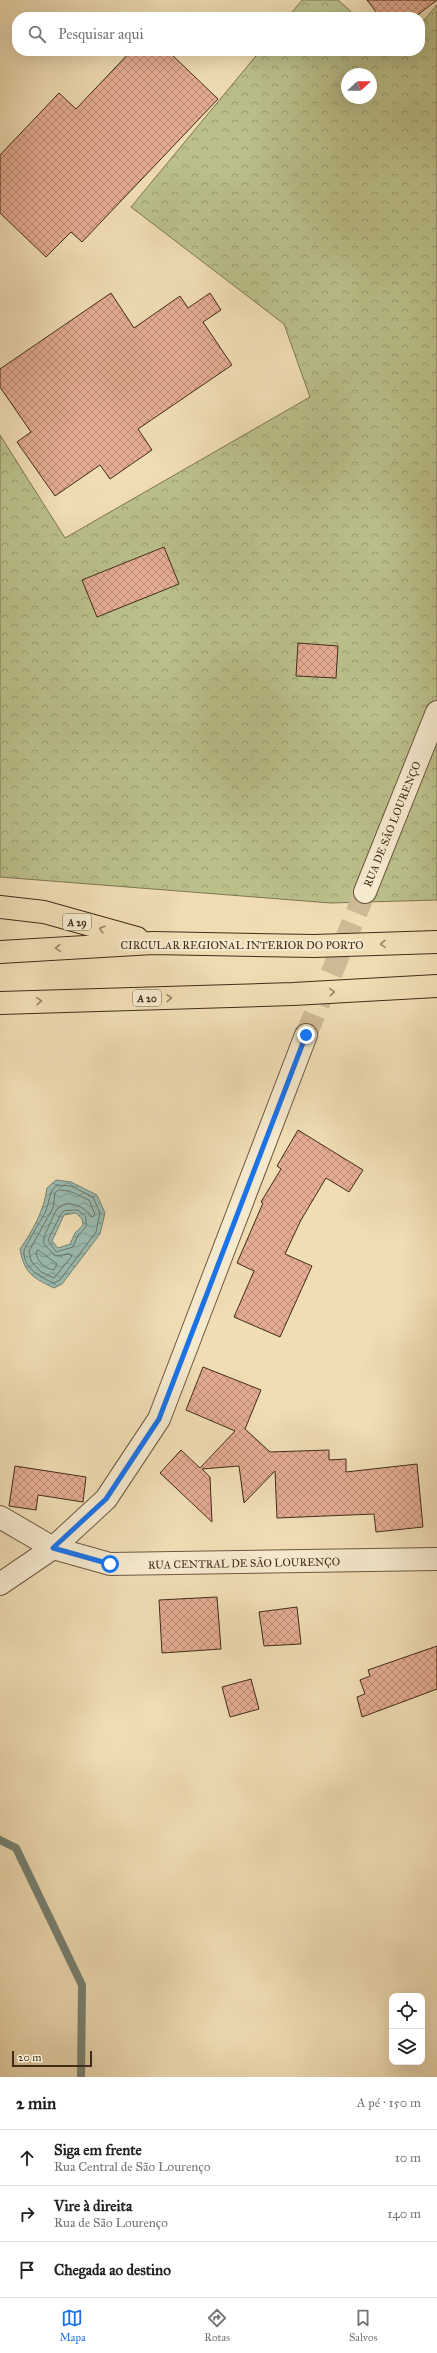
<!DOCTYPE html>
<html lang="pt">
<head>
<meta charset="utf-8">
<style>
  :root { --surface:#fff; --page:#f6f6f6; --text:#202124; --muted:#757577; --line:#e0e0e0; --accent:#1a73e8 }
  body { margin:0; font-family:"IM FELL Great Primer",serif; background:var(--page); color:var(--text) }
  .controls { position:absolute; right:12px; bottom:12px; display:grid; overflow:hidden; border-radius:8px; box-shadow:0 4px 16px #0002 }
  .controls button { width:36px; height:36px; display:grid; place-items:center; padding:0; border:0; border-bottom:1px solid var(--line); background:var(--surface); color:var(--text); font:20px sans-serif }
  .compass { position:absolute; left:341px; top:68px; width:36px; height:36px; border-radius:50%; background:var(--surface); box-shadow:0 4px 16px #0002; rotate:69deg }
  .scale { position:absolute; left:12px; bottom:10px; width:80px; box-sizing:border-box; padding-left:4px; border:2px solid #422c18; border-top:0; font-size:11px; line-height:14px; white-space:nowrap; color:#422c18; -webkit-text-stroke:3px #f5e9ce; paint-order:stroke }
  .stop { position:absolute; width:12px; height:12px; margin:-9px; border:3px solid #1a73e8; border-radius:50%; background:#fff }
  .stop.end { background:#1a73e8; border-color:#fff; box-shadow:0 1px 4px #0008 }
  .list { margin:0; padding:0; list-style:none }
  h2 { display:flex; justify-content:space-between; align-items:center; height:52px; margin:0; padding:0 16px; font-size:17px }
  h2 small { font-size:13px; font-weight:400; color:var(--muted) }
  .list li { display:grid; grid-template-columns:26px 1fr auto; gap:12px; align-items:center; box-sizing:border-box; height:56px; padding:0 16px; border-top:1px solid var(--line) }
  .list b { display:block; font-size:15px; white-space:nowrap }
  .list p { margin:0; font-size:13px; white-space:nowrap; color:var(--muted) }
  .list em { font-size:13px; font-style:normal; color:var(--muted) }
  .icon { flex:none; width:22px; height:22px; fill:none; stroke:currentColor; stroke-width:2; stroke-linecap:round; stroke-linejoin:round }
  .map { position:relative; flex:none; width:437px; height:2077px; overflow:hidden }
  .search { position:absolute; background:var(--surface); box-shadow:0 4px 16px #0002; left:12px; right:12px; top:12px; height:44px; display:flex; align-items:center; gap:10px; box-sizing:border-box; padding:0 14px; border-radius:16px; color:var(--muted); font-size:15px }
  .sheet { height:220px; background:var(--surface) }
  nav { display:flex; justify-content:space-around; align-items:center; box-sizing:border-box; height:56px; border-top:1px solid var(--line); background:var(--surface); font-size:11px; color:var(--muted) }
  nav a { display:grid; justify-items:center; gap:2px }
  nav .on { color:var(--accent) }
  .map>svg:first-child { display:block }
  .forest { fill:url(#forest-crowns); stroke:#7e7652; fill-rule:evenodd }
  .water { fill:url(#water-waves); stroke:#778274; fill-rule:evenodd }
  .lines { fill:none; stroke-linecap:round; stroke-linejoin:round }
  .shore { stroke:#6e7464; stroke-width:1 }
  .stream { stroke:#778274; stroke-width:8 }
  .building { fill:url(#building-cross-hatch); stroke:#422c18 }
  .minor-tunnel { stroke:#cdba95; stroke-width:22; stroke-dasharray:22 11; stroke-linecap:butt }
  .minor-casing { stroke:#6e583f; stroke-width:24 }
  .highway-casing { stroke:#422c18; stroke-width:24 }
  .minor { stroke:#f5e9ce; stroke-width:22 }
  .highway { stroke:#f0ddb4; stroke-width:22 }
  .oneway { stroke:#998466 }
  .route { stroke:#1a73e8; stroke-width:5 }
  .labels { text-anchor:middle; stroke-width:4; stroke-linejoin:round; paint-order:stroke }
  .shield { fill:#f5e9ce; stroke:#78654f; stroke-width:1 }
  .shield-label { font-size:10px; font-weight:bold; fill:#422c18 }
  .street-label { font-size:11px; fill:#422c18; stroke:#f5e9ce }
</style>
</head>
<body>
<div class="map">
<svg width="437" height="2077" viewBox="0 0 437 2077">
  <defs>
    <pattern id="forest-crowns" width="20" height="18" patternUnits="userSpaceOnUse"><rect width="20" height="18" fill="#bbc08b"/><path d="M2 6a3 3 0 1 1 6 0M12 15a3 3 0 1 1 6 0" fill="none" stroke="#9a9c71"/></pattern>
    <pattern id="water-waves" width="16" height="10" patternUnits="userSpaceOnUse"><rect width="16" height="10" fill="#9abbb1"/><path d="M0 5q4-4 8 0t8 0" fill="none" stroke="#7f988f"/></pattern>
    <pattern id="building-cross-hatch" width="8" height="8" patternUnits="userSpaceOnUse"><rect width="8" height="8" fill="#e4ac92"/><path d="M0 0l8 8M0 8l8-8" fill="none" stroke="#ba8c76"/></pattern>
  </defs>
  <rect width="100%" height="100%" fill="#f0ddb4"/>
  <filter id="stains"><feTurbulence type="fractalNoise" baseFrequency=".005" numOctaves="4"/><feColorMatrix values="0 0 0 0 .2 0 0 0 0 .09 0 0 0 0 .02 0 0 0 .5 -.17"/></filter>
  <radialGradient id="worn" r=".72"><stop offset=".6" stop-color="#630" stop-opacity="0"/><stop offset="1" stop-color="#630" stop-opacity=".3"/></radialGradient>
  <g class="forest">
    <path d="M302,0H338L357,17H288Z"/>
    <path d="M437,5V900L331,903L0,877V435L65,538L310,397L284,324L131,207L260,51H420V25ZM347,74H371V98H347Z"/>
  </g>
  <path class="water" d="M56,1180L71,1182L97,1195L105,1213L100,1234L62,1284L54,1288C33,1278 24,1273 20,1249C33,1230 44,1211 47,1188ZM76,1213L82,1219L83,1225L75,1233L70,1244L58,1248L52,1241L64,1215Z"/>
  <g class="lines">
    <g class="shore">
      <path d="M57,1185L71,1186L93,1197L100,1213L96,1232L60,1280L54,1283C41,1278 23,1268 24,1251C24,1248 42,1218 45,1213C50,1202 48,1192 57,1185Z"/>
      <path d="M59,1190L69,1191L89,1200L95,1214L92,1217C85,1207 68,1198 57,1209C54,1214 51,1221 49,1226C46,1232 43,1237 44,1244L55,1256L69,1254L72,1256L54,1278L41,1272L31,1261L29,1251L53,1208L55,1193Z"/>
      <path d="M78,1210L86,1217V1227L78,1235L73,1247L56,1252L48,1240L61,1214L64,1211Z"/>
      <path d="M38,1250L57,1264L54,1270C45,1269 37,1261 36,1253Z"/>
    </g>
    <path class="stream" d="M0,1840L16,1848L82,1985L81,2077"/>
  </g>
  <g class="building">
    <path d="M367,0H437L415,17H380Z"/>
    <path d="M131,51H168L218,99L82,242L71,232L46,257L0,213V155L59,93L76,109Z"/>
    <path d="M111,293L134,328L180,296L188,308L210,293L221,310L203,322L232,365L138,429L152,450L110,479L100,465L55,496L17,442L31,432L0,387V369Z"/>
    <path d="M164,547L179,584L97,617L82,580Z"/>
    <path d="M298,643L338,646L336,678L296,676Z"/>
    <path d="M298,1130L363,1170L349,1192L326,1178L301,1220L285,1254L312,1266L280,1337L234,1317L254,1271L237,1263L263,1203L261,1202L281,1169L277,1166Z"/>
    <path d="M203,1367L261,1390L245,1429L270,1452L329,1450V1460L346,1459V1472L417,1464L423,1527L376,1532L374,1514L277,1518L275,1471L244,1503L239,1466L202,1469L210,1477L212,1522L160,1473L181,1450L200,1468L235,1431L186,1410Z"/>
    <path d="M15,1466L86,1477L83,1502L38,1495L36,1510L9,1506Z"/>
    <path d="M217,1597L221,1649L162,1653L159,1600Z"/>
    <path d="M297,1607L301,1644L264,1646L259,1612Z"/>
    <path d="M437,1646V1689L362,1717L357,1697L365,1694L360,1680L370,1676L368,1670Z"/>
    <path d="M251,1679L259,1709L230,1717L222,1687Z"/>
  </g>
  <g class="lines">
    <path class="minor-tunnel" d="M306,1035L365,892"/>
    <defs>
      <g id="minor">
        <path d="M365,892L437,712"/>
        <path d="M0,1517L53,1548L110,1564L437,1559"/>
        <path d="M0,1584L53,1548L106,1499L159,1419L306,1035"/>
      </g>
      <g id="highway">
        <path d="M0,907L44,912L137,938"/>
        <path d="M0,952L153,943L314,946L437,942"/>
        <path d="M0,1003L293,994L437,986"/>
      </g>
    </defs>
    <use href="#minor" class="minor-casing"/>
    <use href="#highway" class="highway-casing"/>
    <use href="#minor" class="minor"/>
    <use href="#highway" class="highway"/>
  </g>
  <defs><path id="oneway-chevron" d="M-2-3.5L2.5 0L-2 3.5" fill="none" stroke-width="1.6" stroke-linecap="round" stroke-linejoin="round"/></defs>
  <g class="oneway">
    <use href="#oneway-chevron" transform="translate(102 929) rotate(-164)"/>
    <use href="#oneway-chevron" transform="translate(383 944) rotate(178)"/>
    <use href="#oneway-chevron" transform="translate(58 948) rotate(177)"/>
    <use href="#oneway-chevron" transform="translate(332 992) rotate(-4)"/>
    <use href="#oneway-chevron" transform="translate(169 998) rotate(-2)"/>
    <use href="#oneway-chevron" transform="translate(39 1001) rotate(-2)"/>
  </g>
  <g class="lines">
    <path class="route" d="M110,1564L53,1548L106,1499L159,1419L306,1035"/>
  </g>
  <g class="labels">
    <g class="shield">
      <rect x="63" y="914" width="28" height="16" rx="3"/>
      <rect x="133" y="990" width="28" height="16" rx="3"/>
    </g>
    <g class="shield-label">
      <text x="77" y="926">A 29</text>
      <text x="147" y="1002">A 20</text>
    </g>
    <g class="street-label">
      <text transform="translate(392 824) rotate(-68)" y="4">RUA DE SÃO LOURENÇO</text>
      <text x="242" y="949">CIRCULAR REGIONAL INTERIOR DO PORTO</text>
      <text transform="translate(244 1563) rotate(-1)" y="4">RUA CENTRAL DE SÃO LOURENÇO</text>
    </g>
  </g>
  <rect width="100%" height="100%" filter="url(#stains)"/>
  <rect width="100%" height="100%" fill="url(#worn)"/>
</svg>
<div class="controls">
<button><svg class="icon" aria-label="locate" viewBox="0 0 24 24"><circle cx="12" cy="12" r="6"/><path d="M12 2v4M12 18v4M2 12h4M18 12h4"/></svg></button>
<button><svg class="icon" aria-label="layers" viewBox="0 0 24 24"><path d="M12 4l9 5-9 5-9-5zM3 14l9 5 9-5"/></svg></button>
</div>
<svg class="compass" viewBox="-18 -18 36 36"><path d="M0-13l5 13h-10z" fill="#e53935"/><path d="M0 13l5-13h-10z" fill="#757577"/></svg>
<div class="scale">20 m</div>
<div class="stop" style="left:110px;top:1564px"></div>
<div class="stop end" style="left:306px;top:1035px"></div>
<div class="search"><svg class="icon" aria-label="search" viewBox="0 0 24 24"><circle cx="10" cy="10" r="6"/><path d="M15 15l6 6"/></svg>Pesquisar aqui</div>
</div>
<section class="sheet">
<h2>2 min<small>A pé · 150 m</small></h2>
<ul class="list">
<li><svg class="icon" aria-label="ahead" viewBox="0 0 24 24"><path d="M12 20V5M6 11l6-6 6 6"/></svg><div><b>Siga em frente</b><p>Rua Central de São Lourenço</p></div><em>10 m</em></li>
<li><svg class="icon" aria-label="right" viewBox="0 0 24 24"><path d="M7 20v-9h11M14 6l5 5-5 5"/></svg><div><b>Vire à direita</b><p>Rua de São Lourenço</p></div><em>140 m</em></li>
<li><svg class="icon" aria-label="arrive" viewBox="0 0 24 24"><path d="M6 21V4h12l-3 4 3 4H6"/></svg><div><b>Chegada ao destino</b></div></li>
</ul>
</section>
<nav>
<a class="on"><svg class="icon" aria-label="map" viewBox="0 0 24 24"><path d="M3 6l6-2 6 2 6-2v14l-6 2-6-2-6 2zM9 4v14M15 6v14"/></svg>Mapa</a>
<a><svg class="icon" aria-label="directions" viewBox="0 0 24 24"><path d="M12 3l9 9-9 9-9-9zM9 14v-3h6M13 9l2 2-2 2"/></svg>Rotas</a>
<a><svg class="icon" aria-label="saved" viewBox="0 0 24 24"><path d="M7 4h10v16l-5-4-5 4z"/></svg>Salvos</a>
</nav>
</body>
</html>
